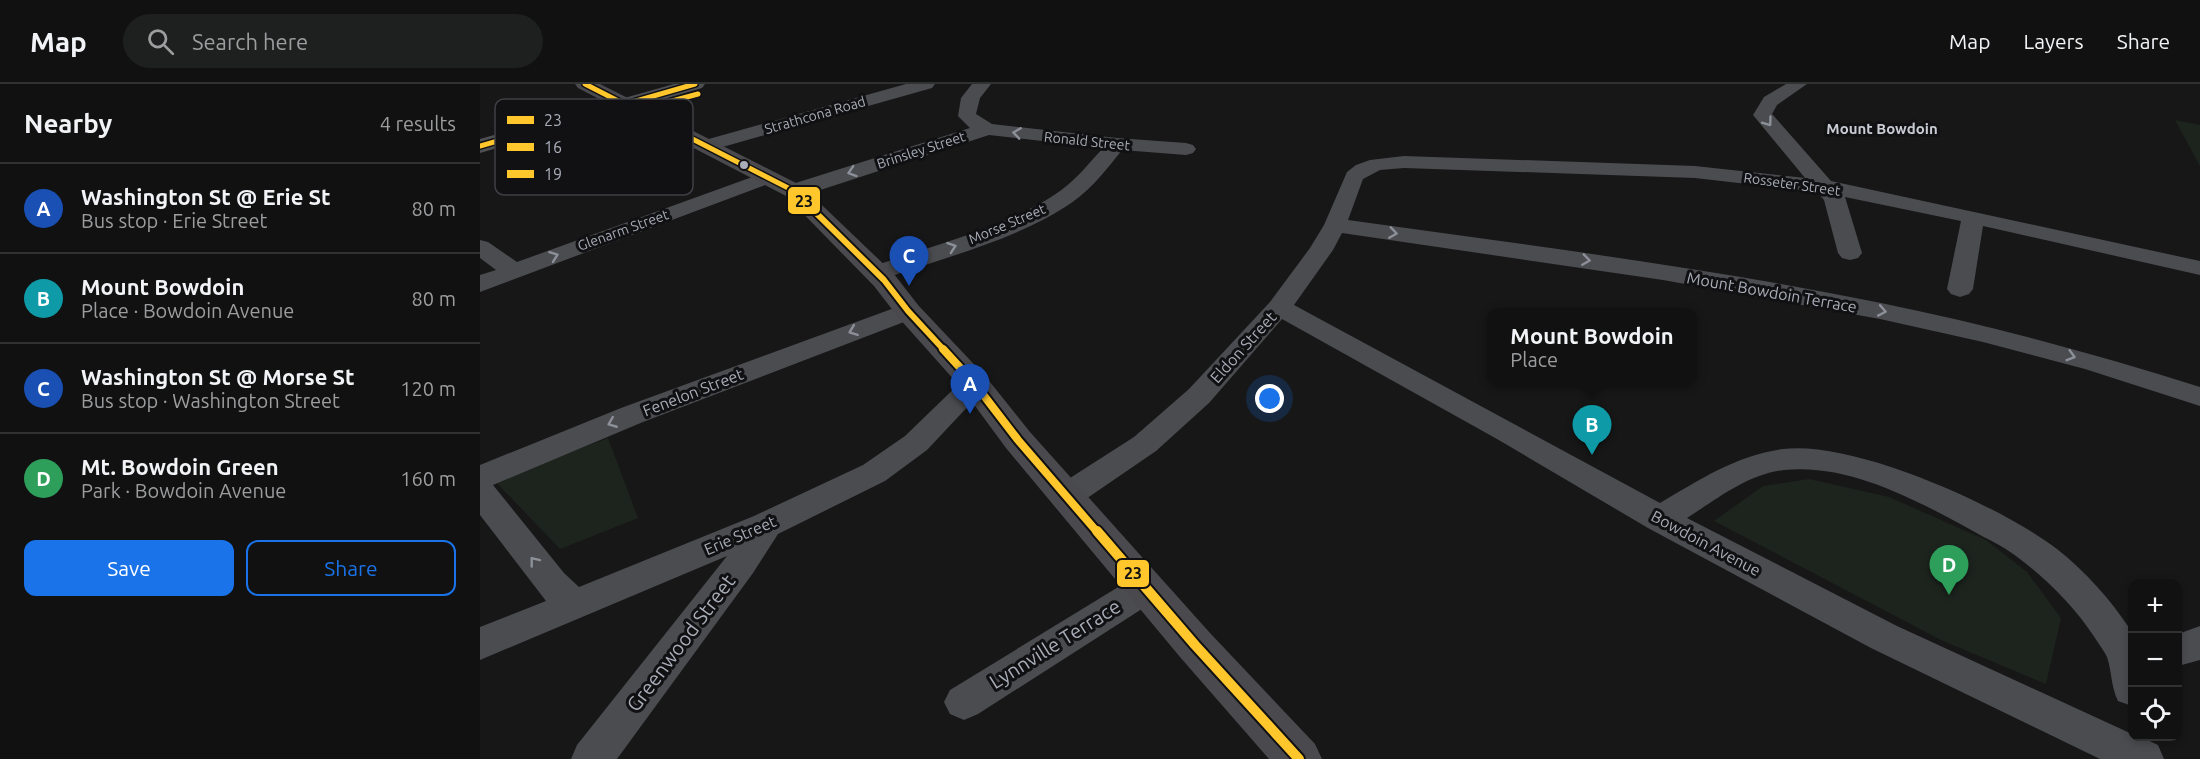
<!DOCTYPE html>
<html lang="en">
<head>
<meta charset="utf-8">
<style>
  :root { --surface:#111; --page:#1e1f1f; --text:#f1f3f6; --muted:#9c9d9f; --line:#303131; --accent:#1a73e8 }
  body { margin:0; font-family:Ubuntu,sans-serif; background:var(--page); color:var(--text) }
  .controls { position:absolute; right:18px; bottom:18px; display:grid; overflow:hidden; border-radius:12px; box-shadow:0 3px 9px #0003 }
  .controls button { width:54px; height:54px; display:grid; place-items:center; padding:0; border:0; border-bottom:2px solid var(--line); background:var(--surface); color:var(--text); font:30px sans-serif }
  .you { position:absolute; left:790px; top:315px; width:21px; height:21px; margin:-15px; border:4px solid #fff; border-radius:50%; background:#1a73e8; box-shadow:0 0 0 9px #1a73e833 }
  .badge { display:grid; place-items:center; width:39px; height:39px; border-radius:50%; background:var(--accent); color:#fff; font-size:20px; font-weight:700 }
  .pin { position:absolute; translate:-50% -50px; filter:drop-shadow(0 2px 3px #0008) }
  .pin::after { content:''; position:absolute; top:32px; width:21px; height:18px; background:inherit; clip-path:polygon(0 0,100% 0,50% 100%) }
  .popup { position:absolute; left:1007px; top:224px; width:210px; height:78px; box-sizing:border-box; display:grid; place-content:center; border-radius:12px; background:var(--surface); filter:drop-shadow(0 2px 4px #0005); font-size:20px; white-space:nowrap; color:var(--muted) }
  .popup b { font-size:22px; color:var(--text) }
  .popup::after { content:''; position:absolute; left:50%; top:100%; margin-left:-12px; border:12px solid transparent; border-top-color:var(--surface) }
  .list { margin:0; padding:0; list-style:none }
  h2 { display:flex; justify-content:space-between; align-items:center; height:78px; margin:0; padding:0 24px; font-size:26px }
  h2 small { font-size:20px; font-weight:400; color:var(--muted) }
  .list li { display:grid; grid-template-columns:39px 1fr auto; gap:18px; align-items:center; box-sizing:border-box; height:90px; padding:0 24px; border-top:2px solid var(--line) }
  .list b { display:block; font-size:22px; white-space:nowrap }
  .list p { margin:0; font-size:20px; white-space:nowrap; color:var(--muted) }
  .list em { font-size:20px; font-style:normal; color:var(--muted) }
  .actions { display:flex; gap:12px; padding:18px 24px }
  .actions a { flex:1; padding:14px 0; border:2px solid var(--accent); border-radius:12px; text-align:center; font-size:21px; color:var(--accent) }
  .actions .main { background:var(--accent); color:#fff }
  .icon { flex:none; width:33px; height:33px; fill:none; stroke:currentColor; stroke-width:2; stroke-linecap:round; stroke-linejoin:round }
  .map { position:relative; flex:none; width:1720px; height:675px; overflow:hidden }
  header { display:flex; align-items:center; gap:36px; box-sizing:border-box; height:84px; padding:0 30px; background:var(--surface); border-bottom:2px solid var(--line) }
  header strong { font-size:28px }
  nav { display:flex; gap:33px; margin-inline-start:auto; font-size:21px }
  .search { width:420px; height:54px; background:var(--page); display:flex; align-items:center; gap:15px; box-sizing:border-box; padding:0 21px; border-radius:33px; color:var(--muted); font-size:22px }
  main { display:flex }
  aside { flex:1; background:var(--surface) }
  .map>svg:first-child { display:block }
  .green { fill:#1d241e }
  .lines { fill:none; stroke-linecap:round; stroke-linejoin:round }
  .street { fill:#4b4c50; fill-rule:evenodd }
  .secondary { fill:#4a4a4e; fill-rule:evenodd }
  .primary { fill:#4d4f52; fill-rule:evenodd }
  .bus-1-far3-casing { stroke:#111113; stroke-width:8 }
  .bus-1-far2-casing { stroke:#111113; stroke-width:10 }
  .bus-1-far1-casing { stroke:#111113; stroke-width:12 }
  .bus-1-casing { stroke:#111113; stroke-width:14 }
  .bus-2-casing { stroke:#111113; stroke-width:8 }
  .bus-3-casing { stroke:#111113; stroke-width:8 }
  .bus-1-far3 { stroke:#ffc72c; stroke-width:5 }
  .bus-1-far2 { stroke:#ffc72c; stroke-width:6 }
  .bus-1-far1 { stroke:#ffc72c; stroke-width:8 }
  .bus-1 { stroke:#ffc72c; stroke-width:10 }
  .bus-2 { stroke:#ffc72c; stroke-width:5 }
  .bus-3 { stroke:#ffc72c; stroke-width:5 }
  .oneway { stroke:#8c9099 }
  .bus-dot { fill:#a8adb8; stroke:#111113; stroke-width:2 }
  .labels { text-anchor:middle; stroke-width:6; stroke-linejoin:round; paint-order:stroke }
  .far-street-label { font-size:14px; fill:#a8adb8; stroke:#111113 }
  .far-neighbourhood-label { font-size:15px; font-weight:bold; fill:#c9ccd4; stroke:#111113 }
  .street-label { font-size:16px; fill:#a8adb8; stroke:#111113 }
  .near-street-label { font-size:20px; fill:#a8adb8; stroke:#111113 }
  .key { fill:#111113; stroke:#3e4045; stroke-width:1.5 }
  .key-label { font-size:16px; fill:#a8adb8 }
  .line-badge { stroke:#111113; stroke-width:2 }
  .pale-badge-label { font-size:16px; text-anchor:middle; font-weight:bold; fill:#111 }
</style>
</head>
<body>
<header>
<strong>Map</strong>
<div class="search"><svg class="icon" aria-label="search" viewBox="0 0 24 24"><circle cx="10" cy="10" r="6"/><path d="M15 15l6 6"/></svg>Search here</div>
<nav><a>Map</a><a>Layers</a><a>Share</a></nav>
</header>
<main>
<aside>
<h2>Nearby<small>4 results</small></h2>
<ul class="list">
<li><span class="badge" style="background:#1a4fb4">A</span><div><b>Washington St @ Erie St</b><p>Bus stop · Erie Street</p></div><em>80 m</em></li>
<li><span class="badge" style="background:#0f9aa8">B</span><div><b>Mount Bowdoin</b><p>Place · Bowdoin Avenue</p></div><em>80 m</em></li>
<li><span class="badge" style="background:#1a4fb4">C</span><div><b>Washington St @ Morse St</b><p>Bus stop · Washington Street</p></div><em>120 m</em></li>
<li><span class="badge" style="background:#2e9e5b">D</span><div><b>Mt. Bowdoin Green</b><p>Park · Bowdoin Avenue</p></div><em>160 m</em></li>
</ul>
<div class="actions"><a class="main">Save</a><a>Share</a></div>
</aside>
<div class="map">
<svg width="1720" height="675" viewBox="0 0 1720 675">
  <rect width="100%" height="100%" fill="#171717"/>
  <g class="green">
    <path d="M1695,36L1720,41V82Z"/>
    <path d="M128,354L158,434L80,465L15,397Z"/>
    <path d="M1329,395L1409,413L1506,456L1547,488L1581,534L1566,600L1461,556L1234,437L1283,402Z"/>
  </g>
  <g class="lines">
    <g class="street">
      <path d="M426,0H455L452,4L232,66H218L215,62L218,58Z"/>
      <path d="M492,0H511L500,14L496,30L512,40L637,54L706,59L713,61L716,65L713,69L706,71L642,66C628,84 613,103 594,117C542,154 466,173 406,194L397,196L388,194L385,189L388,184C445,164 533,141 580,107C597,95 609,79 623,64L509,51L322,112L314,113L306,112L303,107L306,102L490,44L478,32L481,14Z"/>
      <path d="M1306,0H1327L1297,21L1292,30L1351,97L1720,177V191L1503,142L1493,205L1489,210L1480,213L1471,210L1467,205L1481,137L1365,113L1382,169L1378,174L1370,176L1362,174L1358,169L1344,116L1337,108L1215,94L924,84L900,86L883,95L868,136C1046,161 1225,183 1401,219C1509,241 1615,270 1720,303V322L1605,285L1503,258L1400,235L1183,196L862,149L853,166L814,221L1180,419C1219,396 1257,371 1303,365C1374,356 1521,422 1577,465C1606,488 1630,515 1650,545L1652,549V622L1638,617C1631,603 1632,588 1627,573C1624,567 1619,560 1615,554C1594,522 1567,495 1536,472C1523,462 1507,455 1493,447C1438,417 1370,379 1304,386C1268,390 1237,415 1207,434L1417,542L1652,650V652H1659L1678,661L1684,675H1620L1391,564L1168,444L1017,355L802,235L729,319L676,367L600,419L588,423L576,419L572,411L576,403L654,353L709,305L790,218L830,164L844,141L867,88L876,81L890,76L924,72L1215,82L1325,94L1273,31L1284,13Z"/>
      <path d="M286,88L293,90L297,94L293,98L0,208V191L16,186L0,174V156L8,158L37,178Z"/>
      <path d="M428,219L437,221L441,227L437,233L163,338L13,401L84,489L99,503L274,432L383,381L425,352L485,294L495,291L505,294L509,300L447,366L405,397L298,450L273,489L137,675H91L97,661L247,472L0,576V543L66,517L0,431V381L141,324Z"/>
      <path d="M666,490L679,494L684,504L679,514L498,630L484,636L470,630L464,618L470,606L653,494Z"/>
      <path d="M1720,542V576L1698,582V550Z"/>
    </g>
    <path class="secondary" d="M95,0H120L322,102L414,190L438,221L506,293L550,348L730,549L835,660L842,675H789L700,573L526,364L484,307L418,233L394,202L306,112L98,4Z"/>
    <path class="primary" d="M194,0H225L222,4L0,69V55Z"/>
    <defs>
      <path id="bus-1-far3" d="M105,0L314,107L326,119"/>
      <path id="bus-1-far2" d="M325,118L404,196L428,227L464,266"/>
      <path id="bus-1-far1" d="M463,265L495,300L538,356L618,449"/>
      <path id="bus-1" d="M617,447L715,561L819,675"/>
      <path id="bus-2" d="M0,62L215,0"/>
      <path id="bus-3" d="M148,29L218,10"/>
    </defs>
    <use href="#bus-1-far3" class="bus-1-far3-casing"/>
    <use href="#bus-1-far2" class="bus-1-far2-casing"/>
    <use href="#bus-1-far1" class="bus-1-far1-casing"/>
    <use href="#bus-1" class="bus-1-casing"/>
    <use href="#bus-2" class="bus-2-casing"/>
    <use href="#bus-3" class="bus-3-casing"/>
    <use href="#bus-1-far3" class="bus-1-far3"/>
    <use href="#bus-1-far2" class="bus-1-far2"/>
    <use href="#bus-1-far1" class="bus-1-far1"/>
    <use href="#bus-1" class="bus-1"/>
    <use href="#bus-2" class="bus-2"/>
    <use href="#bus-3" class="bus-3"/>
  </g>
  <defs><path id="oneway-chevron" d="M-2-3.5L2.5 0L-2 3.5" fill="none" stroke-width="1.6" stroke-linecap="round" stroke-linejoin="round" transform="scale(1.5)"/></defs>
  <g class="oneway">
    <use href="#oneway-chevron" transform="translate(1288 38) rotate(54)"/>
    <use href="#oneway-chevron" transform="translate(537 49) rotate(-172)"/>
    <use href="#oneway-chevron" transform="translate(372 88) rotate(162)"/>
    <use href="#oneway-chevron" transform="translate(913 149) rotate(8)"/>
    <use href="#oneway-chevron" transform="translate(472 163) rotate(-19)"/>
    <use href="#oneway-chevron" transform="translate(74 172) rotate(-20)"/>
    <use href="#oneway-chevron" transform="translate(1106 176) rotate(8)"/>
    <use href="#oneway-chevron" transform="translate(1402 227) rotate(11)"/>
    <use href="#oneway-chevron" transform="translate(373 247) rotate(159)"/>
    <use href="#oneway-chevron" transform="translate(1591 272) rotate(16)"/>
    <use href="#oneway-chevron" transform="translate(132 339) rotate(158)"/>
    <use href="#oneway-chevron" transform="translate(54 477) rotate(-128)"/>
  </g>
  <circle class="bus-dot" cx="264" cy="81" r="5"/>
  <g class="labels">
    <g class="far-street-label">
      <text transform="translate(335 31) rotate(-16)" y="5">Strathcona Road</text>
      <text transform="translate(607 57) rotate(6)" y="5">Ronald Street</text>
      <text transform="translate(441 66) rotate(-18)" y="5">Brinsley Street</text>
      <text transform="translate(1312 100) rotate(8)" y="5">Rosseter Street</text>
      <text transform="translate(527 140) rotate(-23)" y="5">Morse Street</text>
      <text transform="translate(143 146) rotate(-20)" y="5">Glenarm Street</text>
    </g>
    <g class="far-neighbourhood-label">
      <text x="1402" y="50">Mount Bowdoin</text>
    </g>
    <g class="street-label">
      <text transform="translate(1292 208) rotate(10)" y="6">Mount Bowdoin Terrace</text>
      <text transform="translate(763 263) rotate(-48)" y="6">Eldon Street</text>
      <text transform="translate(213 308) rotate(-21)" y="6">Fenelon Street</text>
      <text transform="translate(260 451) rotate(-23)" y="6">Erie Street</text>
      <text transform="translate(1226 459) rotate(28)" y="6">Bowdoin Avenue</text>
    </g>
    <g class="near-street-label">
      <text transform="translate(201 559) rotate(-53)" y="7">Greenwood Street</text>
      <text transform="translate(575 560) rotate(-32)" y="7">Lynnville Terrace</text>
    </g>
  </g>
  <rect x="15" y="15" width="198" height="96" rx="9" class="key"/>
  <rect x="27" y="32" width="27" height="8" fill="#ffc72c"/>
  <rect x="27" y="59" width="27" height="8" fill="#ffc72c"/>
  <rect x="27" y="86" width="27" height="8" fill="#ffc72c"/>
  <g class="key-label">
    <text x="64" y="42">23</text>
    <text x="64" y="69">16</text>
    <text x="64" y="96">19</text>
  </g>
  <g class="line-badge">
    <rect x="307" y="102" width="34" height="29" rx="6" fill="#ffc72c"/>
    <rect x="636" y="475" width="34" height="29" rx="6" fill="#ffc72c"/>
  </g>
  <g class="pale-badge-label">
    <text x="324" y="123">23</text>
    <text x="653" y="495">23</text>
  </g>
</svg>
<div class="controls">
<button>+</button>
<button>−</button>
<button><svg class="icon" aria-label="locate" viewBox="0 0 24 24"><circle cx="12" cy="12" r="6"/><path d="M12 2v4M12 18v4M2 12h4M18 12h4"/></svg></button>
</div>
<div class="you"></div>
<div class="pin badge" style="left:490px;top:330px;background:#1a4fb4">A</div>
<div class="pin badge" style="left:1112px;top:371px;background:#0f9aa8">B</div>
<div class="popup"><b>Mount Bowdoin</b>Place</div>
<div class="pin badge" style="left:429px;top:202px;background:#1a4fb4">C</div>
<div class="pin badge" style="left:1469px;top:511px;background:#2e9e5b">D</div>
</div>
</main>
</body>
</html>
